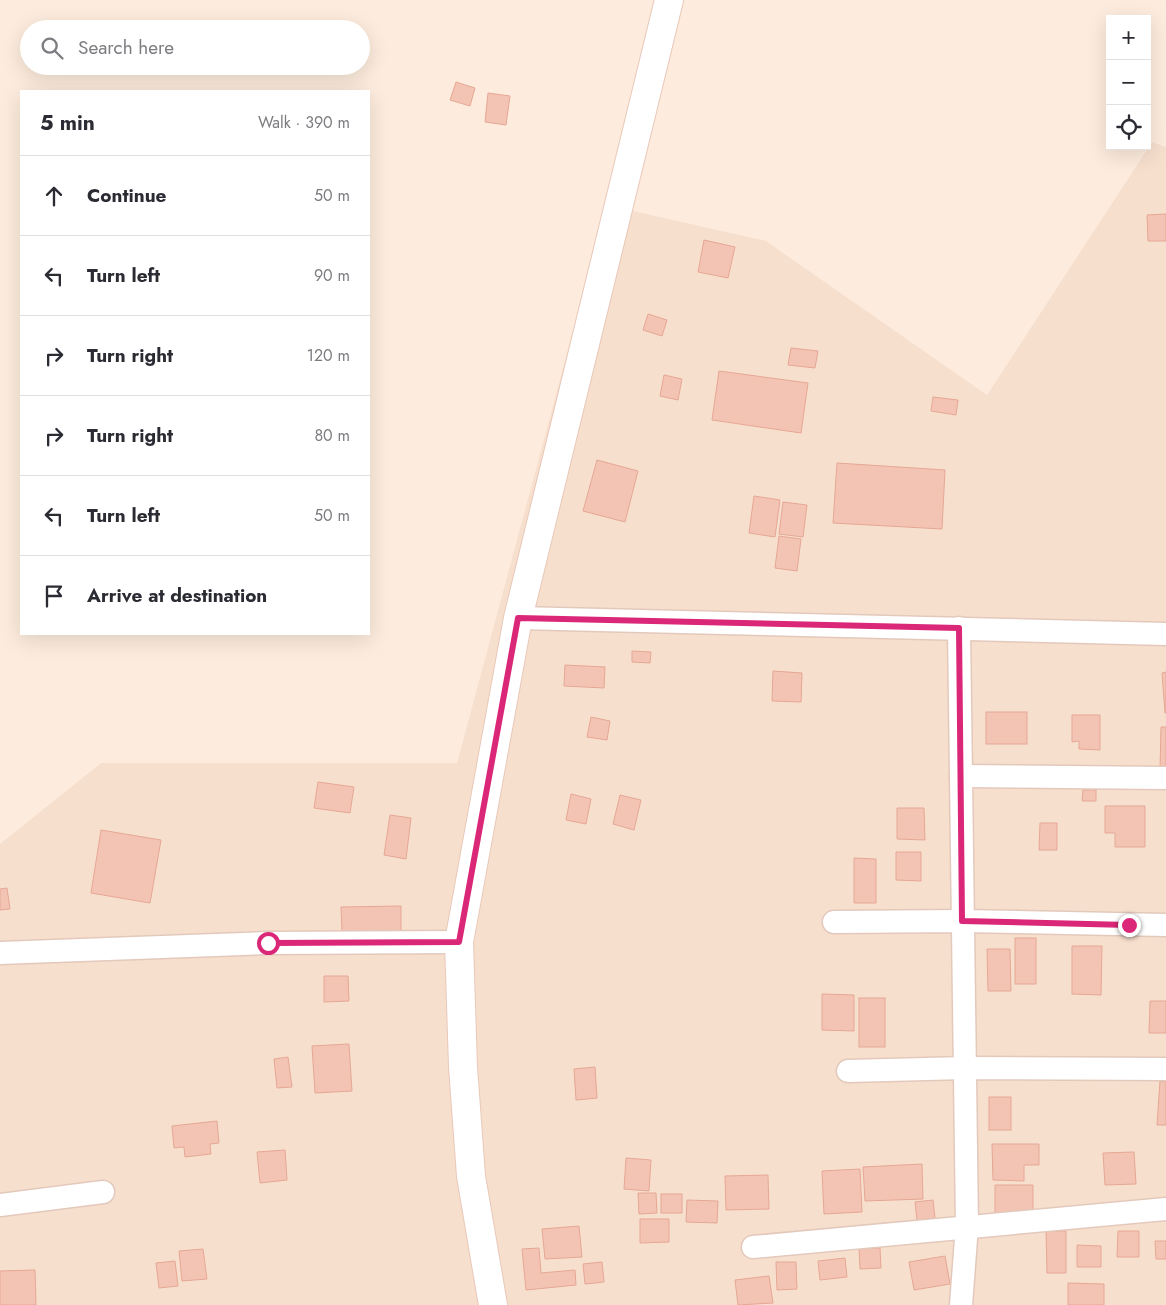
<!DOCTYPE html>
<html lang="en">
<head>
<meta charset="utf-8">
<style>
  :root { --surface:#fff; --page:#f7f7f7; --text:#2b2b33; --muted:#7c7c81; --line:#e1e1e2 }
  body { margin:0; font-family:Jost,sans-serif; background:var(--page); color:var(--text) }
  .controls { position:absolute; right:15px; top:15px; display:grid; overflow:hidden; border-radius:0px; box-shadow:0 5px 20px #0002 }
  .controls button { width:45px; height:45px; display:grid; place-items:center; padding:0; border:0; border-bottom:1px solid var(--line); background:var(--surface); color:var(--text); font:25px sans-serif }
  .stop { position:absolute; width:15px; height:15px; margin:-11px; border:4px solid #db2777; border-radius:50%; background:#fff }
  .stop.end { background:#db2777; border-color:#fff; box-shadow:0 1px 5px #0008 }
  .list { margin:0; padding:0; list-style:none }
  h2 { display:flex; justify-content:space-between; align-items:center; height:65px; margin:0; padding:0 20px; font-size:21px }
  h2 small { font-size:16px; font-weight:400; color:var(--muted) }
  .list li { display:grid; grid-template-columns:32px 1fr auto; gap:15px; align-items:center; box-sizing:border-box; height:80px; padding:0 20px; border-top:1px solid var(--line) }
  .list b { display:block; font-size:19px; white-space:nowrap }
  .list em { font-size:16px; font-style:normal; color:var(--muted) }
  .icon { flex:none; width:28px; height:28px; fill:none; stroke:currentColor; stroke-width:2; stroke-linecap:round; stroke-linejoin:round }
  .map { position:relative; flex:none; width:1166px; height:1305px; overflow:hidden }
  .search { position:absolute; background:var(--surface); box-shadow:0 5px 20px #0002; left:20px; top:20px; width:350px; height:55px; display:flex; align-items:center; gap:12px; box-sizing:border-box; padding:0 18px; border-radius:28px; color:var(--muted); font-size:19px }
  .panel { position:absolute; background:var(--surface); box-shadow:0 5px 20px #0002; left:20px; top:90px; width:350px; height:545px; border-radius:0px }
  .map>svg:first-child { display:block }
  .residential { fill:#f7dfce }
  .building { fill:#f3c4b4; stroke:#e6a794 }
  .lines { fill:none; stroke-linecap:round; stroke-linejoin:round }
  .street-casing { stroke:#e3c9bc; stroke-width:25 }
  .secondary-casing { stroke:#e8c8b9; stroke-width:30 }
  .street { stroke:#fff; stroke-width:22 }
  .secondary { stroke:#fff; stroke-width:28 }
  .route { stroke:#db2777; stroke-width:6 }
</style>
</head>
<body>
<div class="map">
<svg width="1166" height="1305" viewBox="0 0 1166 1305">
  <rect width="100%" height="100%" fill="#fdecdd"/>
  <path class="residential" d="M1152,142L1166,147V1305H0V844L101,763H457L607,205L766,241L987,395Z"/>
  <g class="building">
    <path d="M456,82L475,88L470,106L450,100Z"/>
    <path d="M488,93L510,96L506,125L485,122Z"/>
    <path d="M1166,214V241H1148L1147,215Z"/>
    <path d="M704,240L735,247L728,278L698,272Z"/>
    <path d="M648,314L667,320L662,336L643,330Z"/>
    <path d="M791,348L818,351L815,368L788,365Z"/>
    <path d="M719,371L808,383L801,433L712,420Z"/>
    <path d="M664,375L682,379L678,400L660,396Z"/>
    <path d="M933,397L958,400L956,415L931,411Z"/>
    <path d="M597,460L638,471L625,522L583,511Z"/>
    <path d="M837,463L945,470L942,529L833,523Z"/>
    <path d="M754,496L780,500L775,537L749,533Z"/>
    <path d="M783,502L807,505L803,537L779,534Z"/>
    <path d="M779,536L801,539L797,571L775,568Z"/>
    <path d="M632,651L651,652L650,663L632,662Z"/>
    <path d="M565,665L605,667L604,688L564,686Z"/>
    <path d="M773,671L802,673L801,702L772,701Z"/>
    <path d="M1166,672V713H1165L1162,673Z"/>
    <rect x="986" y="712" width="41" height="32"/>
    <path d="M1072,715H1100V750L1079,749V741L1072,742Z"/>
    <path d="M591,717L610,721L607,740L587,737Z"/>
    <path d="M1161,727H1166V770H1160Z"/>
    <path d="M318,782L354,787L350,813L314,808Z"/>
    <path d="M1083,790H1096V801H1082Z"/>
    <path d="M571,794L591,799L586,824L566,820Z"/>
    <path d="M620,795L641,800L634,830L613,824Z"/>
    <path d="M1105,806H1145V847H1115V833H1105Z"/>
    <path d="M897,808H924L925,840L897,839Z"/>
    <path d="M390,815L411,818L406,859L384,855Z"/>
    <path d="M1040,823H1057V850H1039Z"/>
    <path d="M101,830L161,840L150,903L91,893Z"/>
    <path d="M896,852H921V881L896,880Z"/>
    <path d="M854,858L876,859V903H854Z"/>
    <path d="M7,888L10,909L0,910V889Z"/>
    <path d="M401,906V931L342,932L341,907Z"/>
    <rect x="1015" y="938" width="21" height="46"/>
    <path d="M1072,946H1102L1101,995L1072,994Z"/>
    <path d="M987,949H1010L1011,991H988Z"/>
    <path d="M324,976H348L349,1001L324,1002Z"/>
    <path d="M822,994L854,995V1031L822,1030Z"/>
    <rect x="859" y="998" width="26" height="49"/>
    <path d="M1150,1001H1166V1033H1149Z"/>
    <path d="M349,1044L352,1091L315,1093L312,1046Z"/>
    <path d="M288,1057L292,1087L277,1088L274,1059Z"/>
    <path d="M595,1067L597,1098L576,1100L574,1069Z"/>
    <path d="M1160,1081L1166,1082V1125H1157Z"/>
    <rect x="989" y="1097" width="22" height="33"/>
    <path d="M217,1121L219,1143L210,1144L211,1154L185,1157L184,1147L174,1148L172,1126Z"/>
    <path d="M992,1144H1039V1165H1024V1181L993,1180Z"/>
    <path d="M285,1150L287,1180L260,1183L257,1152Z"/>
    <path d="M1134,1152L1136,1184L1105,1185L1103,1153Z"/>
    <path d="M626,1158L651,1160L649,1191L624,1189Z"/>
    <path d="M922,1164L923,1199L865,1201L863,1167Z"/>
    <path d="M860,1169L862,1212L824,1214L822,1171Z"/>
    <path d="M768,1175L769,1209L726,1210L725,1176Z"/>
    <path d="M995,1185H1033V1214L995,1213Z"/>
    <path d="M638,1193H656L657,1213L639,1214Z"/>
    <rect x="661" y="1194" width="21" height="19"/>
    <path d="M687,1200L718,1201L717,1223L686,1222Z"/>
    <path d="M933,1200L935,1218L917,1220L915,1202Z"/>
    <path d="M640,1219H669V1242L640,1243Z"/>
    <path d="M579,1226L582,1257L545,1259L542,1229Z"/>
    <path d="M1046,1231H1066V1273H1047Z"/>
    <path d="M1118,1231H1139V1257H1117Z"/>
    <path d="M1155,1241H1166V1259H1156Z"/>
    <path d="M1077,1245L1101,1246V1267H1077Z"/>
    <path d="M539,1248L541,1273L575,1270L576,1285L526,1290L522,1249Z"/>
    <path d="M859,1248H880L881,1268L860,1269Z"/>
    <path d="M203,1249L207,1279L182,1281L179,1251Z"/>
    <path d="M945,1256L950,1284L914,1290L909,1262Z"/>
    <path d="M845,1258L847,1277L820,1280L818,1261Z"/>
    <path d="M175,1261L178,1286L159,1288L156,1263Z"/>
    <path d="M602,1262L604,1282L585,1284L583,1264Z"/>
    <path d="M776,1262H796L797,1289L777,1290Z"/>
    <path d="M35,1270L36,1305H0V1271Z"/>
    <path d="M769,1276L773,1303L738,1305L735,1280Z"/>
    <path d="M1068,1283L1104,1284V1305H1068Z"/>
  </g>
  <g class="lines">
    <defs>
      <g id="street">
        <path d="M518,618L1166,634"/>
        <path d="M959,628L967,1226L961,1305"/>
        <path d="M961,776L1166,778"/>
        <path d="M834,922L962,921L1166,925"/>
        <path d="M0,953L268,943L459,942"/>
        <path d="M848,1071L965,1068L1166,1069"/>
        <path d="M0,1205L103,1192"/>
        <path d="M753,1247L1166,1209"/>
      </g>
      <path id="secondary" d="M493,1305L471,1176L463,1067L459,942L518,618L669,0"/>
    </defs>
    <use href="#street" class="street-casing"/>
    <use href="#secondary" class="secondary-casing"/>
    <use href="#street" class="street"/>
    <use href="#secondary" class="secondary"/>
  </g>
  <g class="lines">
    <path class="route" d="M268,943L459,942L518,618L959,628L962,921L1129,925"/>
  </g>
</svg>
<div class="controls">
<button>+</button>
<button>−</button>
<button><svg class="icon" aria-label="locate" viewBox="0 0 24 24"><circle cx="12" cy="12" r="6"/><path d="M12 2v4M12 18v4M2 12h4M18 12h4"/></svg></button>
</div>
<div class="stop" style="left:268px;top:943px"></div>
<div class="stop end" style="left:1129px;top:925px"></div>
<div class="search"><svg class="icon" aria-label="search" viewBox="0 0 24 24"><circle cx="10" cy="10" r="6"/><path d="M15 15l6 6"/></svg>Search here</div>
<section class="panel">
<h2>5 min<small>Walk · 390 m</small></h2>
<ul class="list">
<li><svg class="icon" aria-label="ahead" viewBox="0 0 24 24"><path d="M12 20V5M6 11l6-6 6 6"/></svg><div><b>Continue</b></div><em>50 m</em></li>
<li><svg class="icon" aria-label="left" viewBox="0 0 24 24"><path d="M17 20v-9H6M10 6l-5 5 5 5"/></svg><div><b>Turn left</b></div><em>90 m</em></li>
<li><svg class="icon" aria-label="right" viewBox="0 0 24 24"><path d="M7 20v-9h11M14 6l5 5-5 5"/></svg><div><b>Turn right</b></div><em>120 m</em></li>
<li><svg class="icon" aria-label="right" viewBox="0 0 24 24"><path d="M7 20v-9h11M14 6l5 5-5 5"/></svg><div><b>Turn right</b></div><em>80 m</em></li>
<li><svg class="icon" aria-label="left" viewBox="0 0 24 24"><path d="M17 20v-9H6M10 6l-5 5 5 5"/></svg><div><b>Turn left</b></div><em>50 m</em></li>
<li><svg class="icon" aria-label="arrive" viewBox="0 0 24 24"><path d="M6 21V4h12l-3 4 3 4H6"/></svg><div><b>Arrive at destination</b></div></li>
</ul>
</section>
</div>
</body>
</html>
